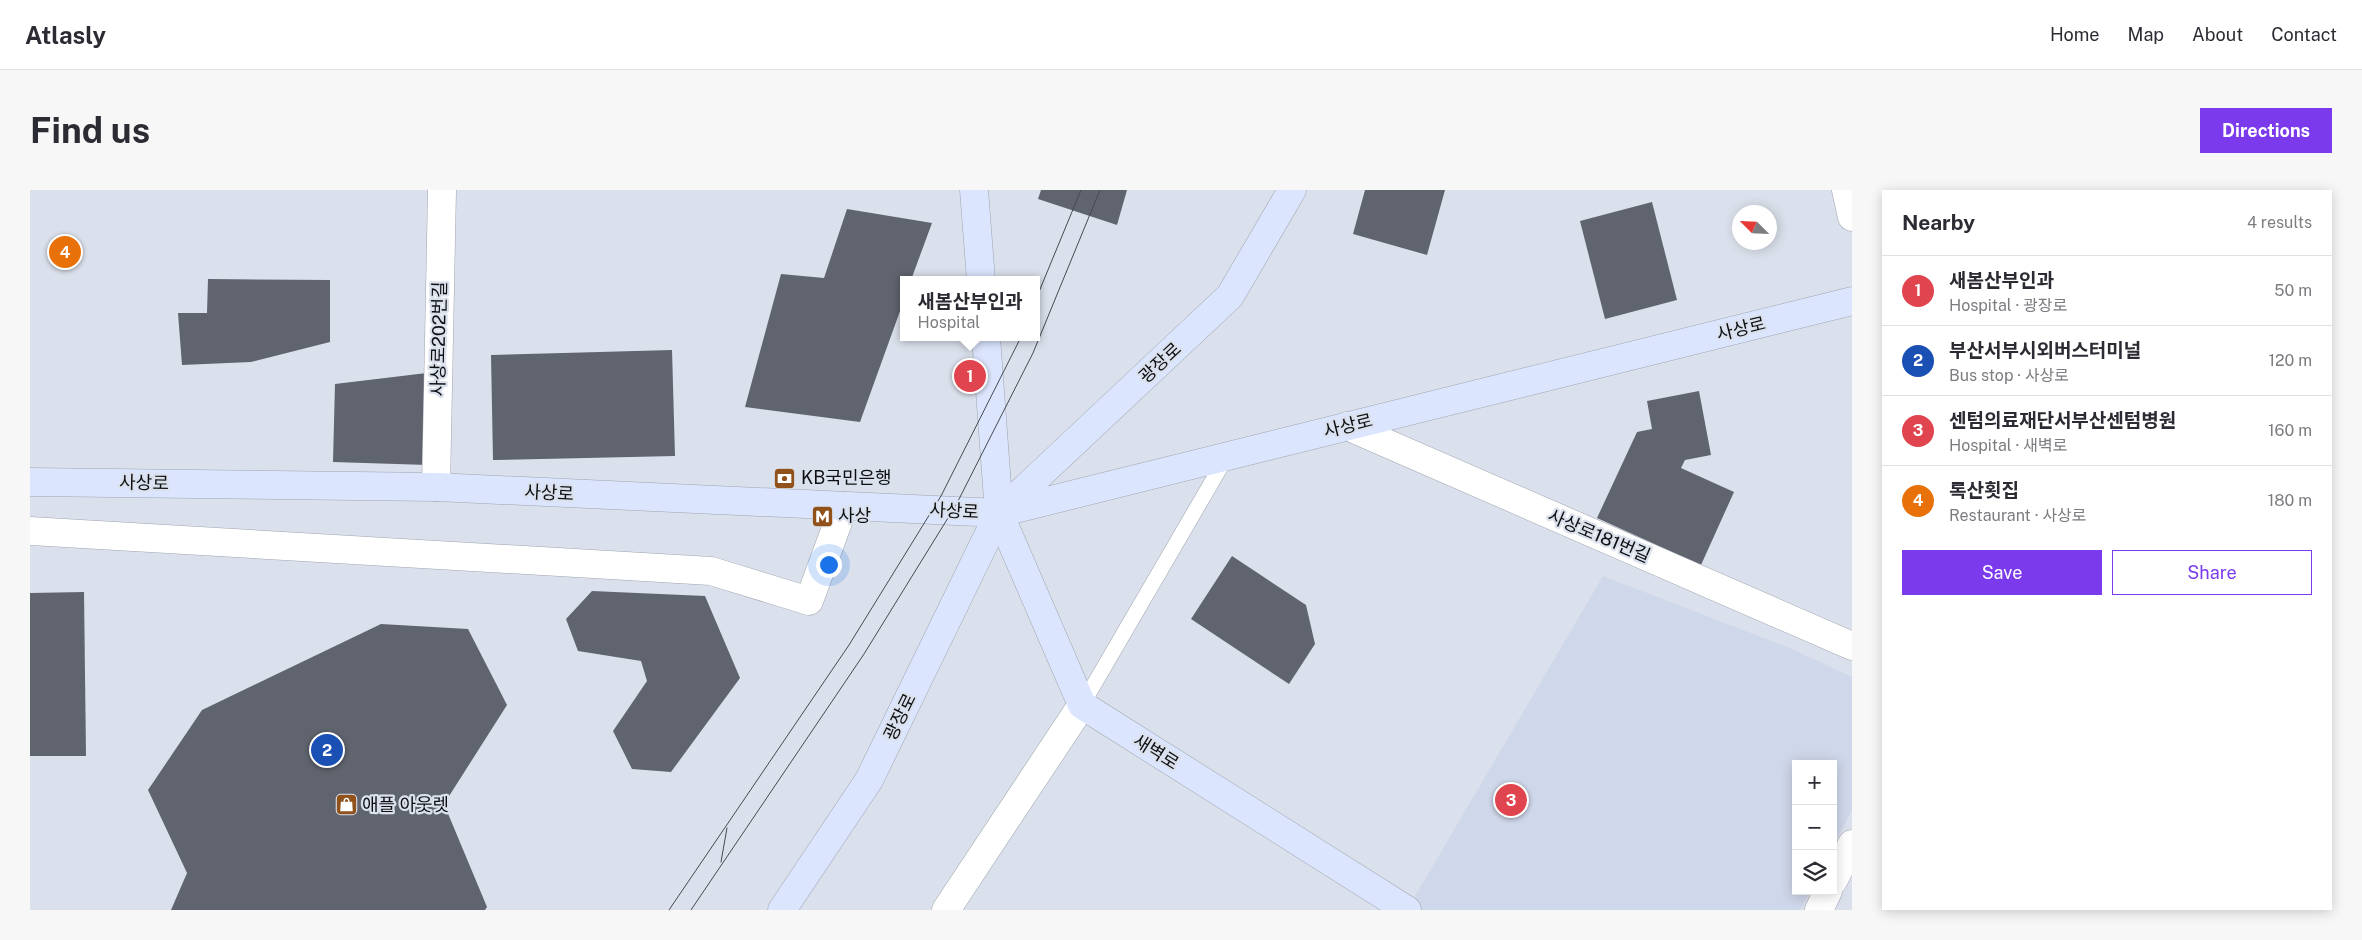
<!DOCTYPE html>
<html lang="en">
<head>
<meta charset="utf-8">
<style>
  :root { --surface:#fff; --page:#f7f7f7; --text:#2b2b33; --muted:#7c7c81; --line:#e1e1e2; --accent:#7c3aed }
  body { margin:0; font-family:"Public Sans","Noto Sans KR",sans-serif; background:var(--page); color:var(--text) }
  .controls { position:absolute; right:15px; bottom:15px; display:grid; overflow:hidden; border-radius:0px; box-shadow:0 2px 12px #0003 }
  .controls button { width:45px; height:45px; display:grid; place-items:center; padding:0; border:0; border-bottom:1px solid var(--line); background:var(--surface); color:var(--text); font:25px sans-serif }
  .compass { position:absolute; left:1702px; top:15px; width:45px; height:45px; border-radius:50%; background:var(--surface); box-shadow:0 2px 12px #0003; rotate:294deg }
  .you { position:absolute; left:798px; top:374px; width:18px; height:18px; margin:-12px; border:4px solid #fff; border-radius:50%; background:#1a73e8; box-shadow:0 0 0 8px #1a73e833 }
  .badge { display:grid; place-items:center; width:32px; height:32px; border-radius:50%; background:var(--accent); color:#fff; font-size:16px; font-weight:700 }
  .pin { position:absolute; translate:-50% -50%; border:2px solid #fff; box-shadow:0 1px 5px #0006 }
  .popup { position:absolute; left:870px; top:86px; width:140px; height:65px; box-sizing:border-box; display:grid; place-content:center; border-radius:0px; background:var(--surface); filter:drop-shadow(0 1px 4px #0005); font-size:16px; white-space:nowrap; color:var(--muted) }
  .popup b { font-size:19px; color:var(--text) }
  .popup::after { content:''; position:absolute; left:50%; top:100%; margin-left:-10px; border:10px solid transparent; border-top-color:var(--surface) }
  .list { margin:0; padding:0; list-style:none }
  h2 { display:flex; justify-content:space-between; align-items:center; height:65px; margin:0; padding:0 20px; font-size:21px }
  h2 small { font-size:16px; font-weight:400; color:var(--muted) }
  .list li { display:grid; grid-template-columns:32px 1fr auto; gap:15px; align-items:center; box-sizing:border-box; height:70px; padding:0 20px; border-top:1px solid var(--line) }
  .list b { display:block; font-size:19px; white-space:nowrap }
  .list p { margin:0; font-size:16px; white-space:nowrap; color:var(--muted) }
  .list em { font-size:16px; font-style:normal; color:var(--muted) }
  .actions { display:flex; gap:10px; padding:15px 20px }
  .actions a { flex:1; padding:11px 0; border:1px solid var(--accent); border-radius:0px; text-align:center; font-size:18px; color:var(--accent) }
  .actions .main { background:var(--accent); color:#fff }
  .icon { flex:none; width:28px; height:28px; fill:none; stroke:currentColor; stroke-width:2; stroke-linecap:round; stroke-linejoin:round }
  .map { position:relative; flex:none; width:1822px; height:720px; overflow:hidden; border-radius:0px }
  header { display:flex; align-items:center; gap:30px; box-sizing:border-box; height:70px; padding:0 25px; background:var(--surface); border-bottom:1px solid var(--line) }
  header strong { font-size:24px }
  nav { display:flex; gap:28px; margin-inline-start:auto; font-size:18px }
  .intro { display:flex; align-items:center; justify-content:space-between; box-sizing:border-box; height:120px; padding:0 30px }
  h1 { margin:0; font-size:35px }
  .button { padding:12px 22px; border-radius:0px; background:var(--accent); color:#fff; font-size:18px; font-weight:700 }
  main { display:flex; gap:30px; padding:0 30px }
  aside { flex:1; background:var(--surface); border-radius:0px; box-shadow:0 2px 12px #0003 }
  .map>svg:first-child { display:block }
  .built { fill:#cfd7ea }
  .building { fill:#5f646e }
  .lines { fill:none; stroke-linecap:round; stroke-linejoin:round }
  .service-casing { stroke:#9fa4af; stroke-width:16 }
  .minor-casing { stroke:#9fa4af; stroke-width:29 }
  .secondary-casing { stroke:#9fa4af; stroke-width:29 }
  .service { stroke:#fff; stroke-width:15 }
  .minor { stroke:#fff; stroke-width:28 }
  .secondary { stroke:#dbe6fe; stroke-width:28 }
  .tram { stroke:#46494f; stroke-width:1 }
  .labels { text-anchor:middle; stroke-width:4.5; stroke-linejoin:round; paint-order:stroke }
  .street-label { font-size:18px; fill:#0d0f13; stroke:#dbe1ec }
  .poi-label { font-size:18px; fill:#0d0f13; stroke:#dbe1ec; text-anchor:start }
</style>
</head>
<body>
<header>
<strong>Atlasly</strong>
<nav><a>Home</a><a>Map</a><a>About</a><a>Contact</a></nav>
</header>
<div class="intro"><h1>Find us</h1><a class="button">Directions</a></div>
<main>
<div class="map">
<svg width="1822" height="720" viewBox="0 0 1822 720">
  <rect width="100%" height="100%" fill="#dbe1ec"/>
  <path class="built" d="M1573,386L1760,458L1822,487V620L1803,656V574H1766V701H1780L1770,720H1377Z"/>
  <g class="building">
    <path d="M1011,0H1097L1087,35L1008,9Z"/>
    <path d="M1335,0H1415L1397,65L1323,44Z"/>
    <path d="M1622,12L1647,110L1575,129L1550,31Z"/>
    <path d="M817,19L902,33L881,90H874V110L830,232L715,217L751,84L794,88Z"/>
    <path d="M178,89L300,90V152L221,172L152,175L148,123H177Z"/>
    <path d="M642,160L645,266L463,270L461,165Z"/>
    <path d="M405,182L398,275L303,272L305,194Z"/>
    <path d="M1669,201L1681,265L1655,270L1651,278L1704,302L1671,375L1567,328L1607,242L1622,239L1617,211Z"/>
    <path d="M1202,366L1276,415L1285,454L1259,494L1161,429Z"/>
    <path d="M562,401L675,406L710,488L641,582L602,579L583,541L617,491L611,471L548,461L536,429Z"/>
    <path d="M54,402L56,566H0V403Z"/>
    <path d="M351,434L438,439L477,515L414,614L457,717L455,720H141L157,683L118,600L172,520Z"/>
  </g>
  <g class="lines">
    <defs>
      <path id="service" d="M1052,515L1197,266"/>
      <g id="minor">
        <path d="M1816,0L1822,27"/>
        <path d="M1317,236L1822,456"/>
        <path d="M406,297L412,0"/>
        <path d="M0,341L681,381L779,411L814,316"/>
        <path d="M1803,691L1822,654"/>
        <path d="M916,720L1052,515"/>
        <path d="M1789,720L1798,701"/>
      </g>
      <g id="secondary">
        <path d="M944,0L951,90"/>
        <path d="M956,147L969,323L1200,106L1262,0"/>
        <path d="M0,292L406,297L969,323L1822,111"/>
        <path d="M969,323L1052,515L1377,720"/>
        <path d="M752,720L839,590L969,323"/>
      </g>
    </defs>
    <use href="#service" class="service-casing"/>
    <use href="#minor" class="minor-casing"/>
    <use href="#secondary" class="secondary-casing"/>
    <use href="#service" class="service"/>
    <use href="#minor" class="minor"/>
    <use href="#secondary" class="secondary"/>
    <g class="tram">
      <path d="M1006,109L1051,0"/>
      <path d="M691,672L697,638"/>
      <path d="M639,720L819,455L911,306L991,147"/>
      <path d="M661,720L834,464L926,315L1003,163L1070,0"/>
    </g>
  </g>
  <defs>
    <symbol id="bank-square" viewBox="-11 -11 22 22"><rect x="-9" y="-9" width="18" height="18" rx="4" fill="#91511b" stroke="#dbe1ec"/><path d="M-6-4H6V4H-6ZM0-2.3a2.3 2.3 0 1 0 0 4.6a2.3 2.3 0 1 0 0-4.6Z" fill="#fff"/></symbol>
    <symbol id="metro-square" viewBox="-11 -11 22 22"><rect x="-9" y="-9" width="18" height="18" rx="4" fill="#91511b" stroke="#dbe1ec"/><path d="M-5.5 5V-5H-3L0 0L3-5H5.5V5H3V-.5L0 4L-3-.5V5Z" fill="#fff"/></symbol>
    <symbol id="shop-square" viewBox="-11 -11 22 22"><rect x="-9" y="-9" width="18" height="18" rx="4" fill="#91511b" stroke="#dbe1ec"/><path d="M-5-2.5h2.3a2.7 3.5 0 0 1 5.4 0H5L5.5 6h-11ZM-1.5-2.5h3a1.5 2.3 0 0 0-3 0Z" fill="#fff"/></symbol>
  </defs>
  <g fill-rule="evenodd">
    <use href="#bank-square" x="742" y="276" width="25" height="25"/>
    <use href="#metro-square" x="780" y="314" width="25" height="25"/>
    <use href="#shop-square" x="304" y="602" width="25" height="25"/>
  </g>
  <g class="labels">
    <g class="street-label">
      <text transform="translate(1711 139) rotate(-14)" y="6">사상로</text>
      <text transform="translate(409 149) rotate(-89)" y="6">사상로202번길</text>
      <text transform="translate(1130 173) rotate(-43)" y="6">광장로</text>
      <text transform="translate(1318 236) rotate(-14)" y="6">사상로</text>
      <text transform="translate(114 293) rotate(1)" y="6">사상로</text>
      <text transform="translate(519 303) rotate(3)" y="6">사상로</text>
      <text transform="translate(924 321) rotate(3)" y="6">사상로</text>
      <text transform="translate(1569 346) rotate(23)" y="6">사상로181번길</text>
      <text transform="translate(870 527) rotate(-64)" y="6">광장로</text>
      <text transform="translate(1126 562) rotate(32)" y="6">새벽로</text>
    </g>
    <g class="poi-label">
      <text x="771" y="294">KB국민은행</text>
      <text x="808" y="332">사상</text>
      <text x="332" y="621">애플 아웃렛</text>
    </g>
  </g>
</svg>
<div class="controls">
<button>+</button>
<button>−</button>
<button><svg class="icon" aria-label="layers" viewBox="0 0 24 24"><path d="M12 4l9 5-9 5-9-5zM3 14l9 5 9-5"/></svg></button>
</div>
<svg class="compass" viewBox="-18 -18 36 36"><path d="M0-13l5 13h-10z" fill="#e53935"/><path d="M0 13l5-13h-10z" fill="#7c7c81"/></svg>
<div class="you"></div>
<div class="pin badge" style="left:940px;top:186px;background:#e0444e">1</div>
<div class="popup"><b>새봄산부인과</b>Hospital</div>
<div class="pin badge" style="left:297px;top:560px;background:#1a4fb4">2</div>
<div class="pin badge" style="left:1481px;top:610px;background:#e0444e">3</div>
<div class="pin badge" style="left:35px;top:62px;background:#e8710a">4</div>
</div>
<aside>
<h2>Nearby<small>4 results</small></h2>
<ul class="list">
<li><span class="badge" style="background:#e0444e">1</span><div><b>새봄산부인과</b><p>Hospital · 광장로</p></div><em>50 m</em></li>
<li><span class="badge" style="background:#1a4fb4">2</span><div><b>부산서부시외버스터미널</b><p>Bus stop · 사상로</p></div><em>120 m</em></li>
<li><span class="badge" style="background:#e0444e">3</span><div><b>센텀의료재단서부산센텀병원</b><p>Hospital · 새벽로</p></div><em>160 m</em></li>
<li><span class="badge" style="background:#e8710a">4</span><div><b>록산횟집</b><p>Restaurant · 사상로</p></div><em>180 m</em></li>
</ul>
<div class="actions"><a class="main">Save</a><a>Share</a></div>
</aside>
</main>
</body>
</html>
